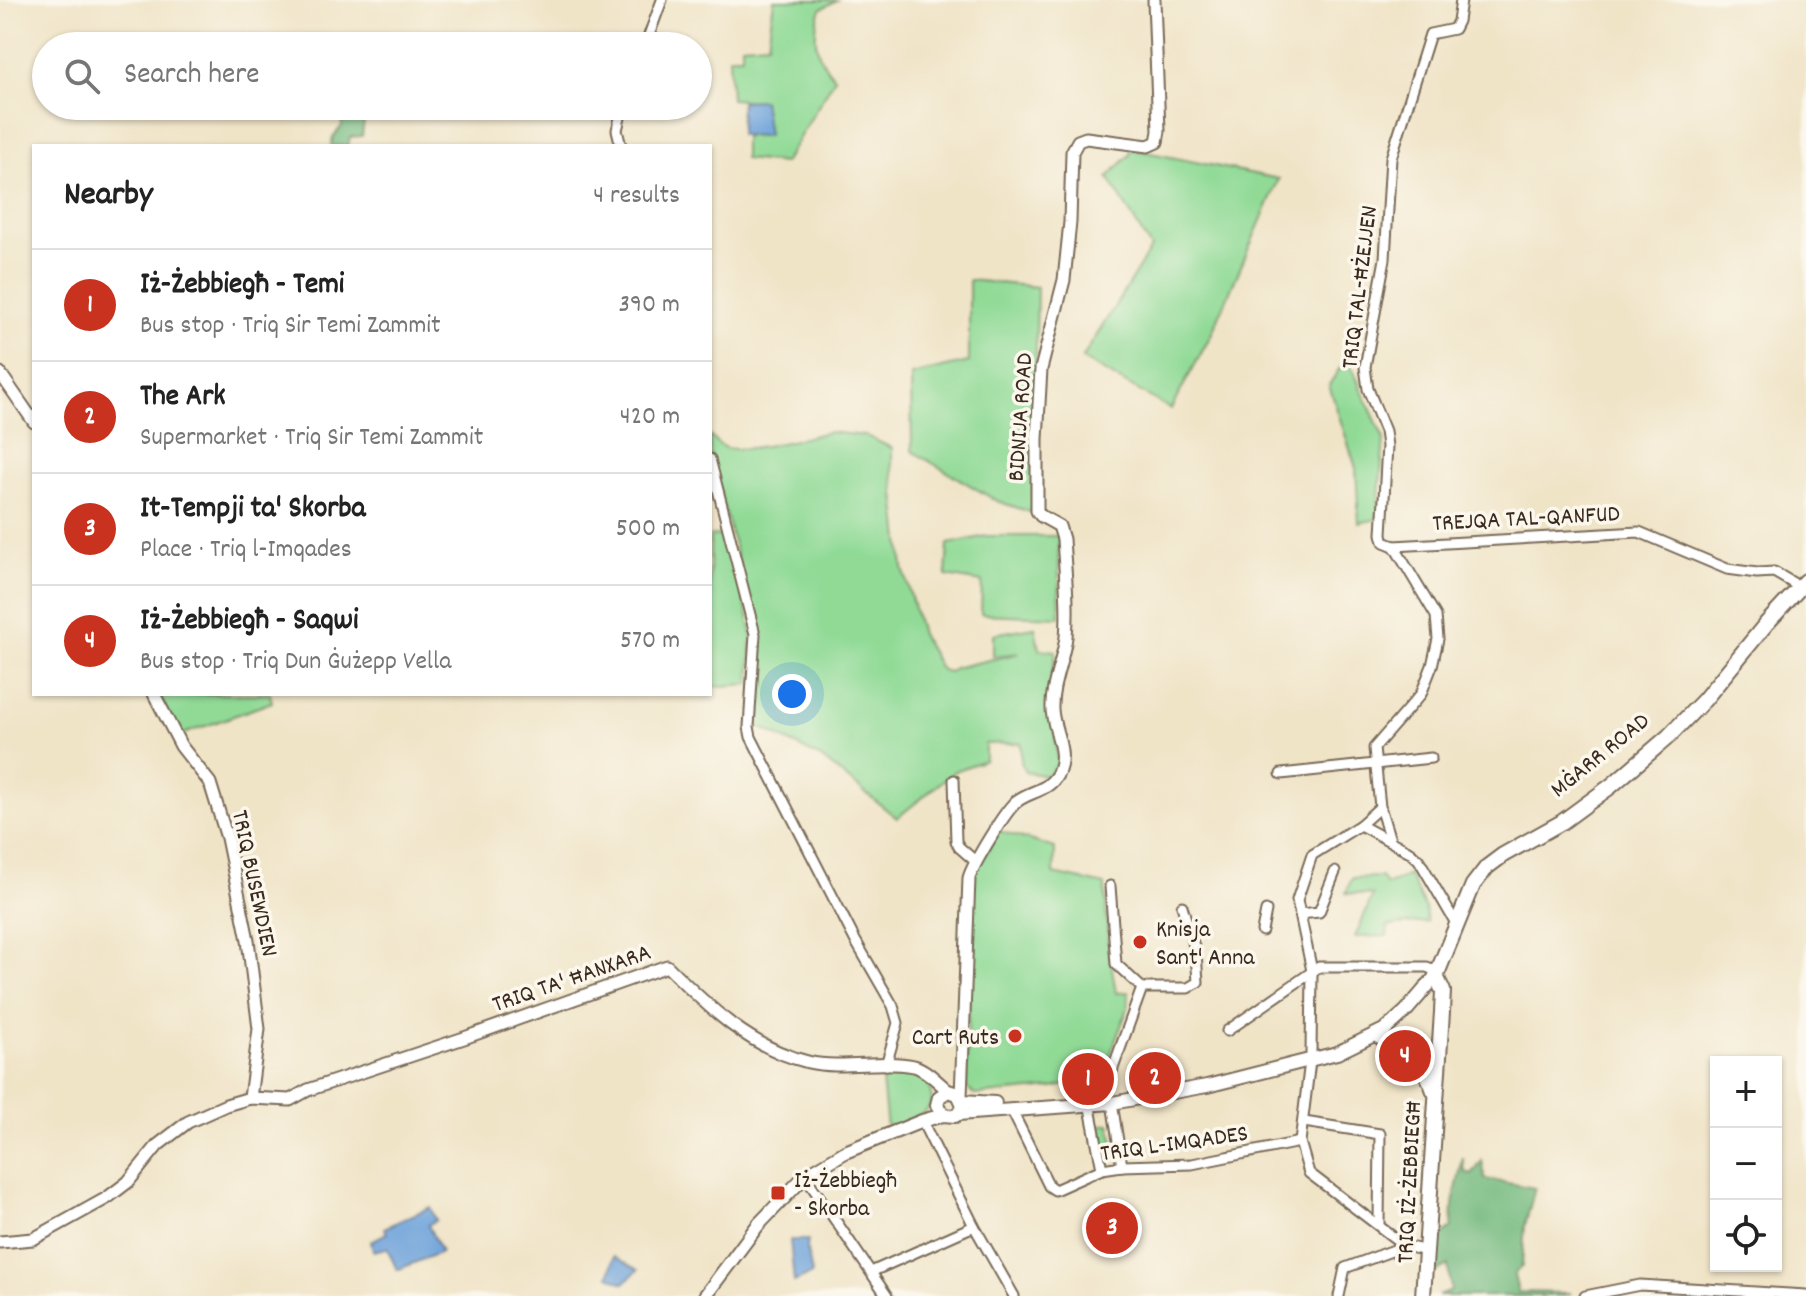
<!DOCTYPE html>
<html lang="en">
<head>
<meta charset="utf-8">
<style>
  :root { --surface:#fff; --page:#f2f2f2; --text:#222; --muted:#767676; --line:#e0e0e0; --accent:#c8321e }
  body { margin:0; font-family:Dekko,sans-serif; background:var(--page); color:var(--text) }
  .controls { position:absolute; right:24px; bottom:24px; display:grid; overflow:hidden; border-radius:0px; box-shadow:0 2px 6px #0004 }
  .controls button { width:72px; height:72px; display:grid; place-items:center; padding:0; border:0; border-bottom:2px solid var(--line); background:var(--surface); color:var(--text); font:40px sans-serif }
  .you { position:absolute; left:792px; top:694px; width:28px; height:28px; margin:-20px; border:6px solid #fff; border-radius:50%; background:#1a73e8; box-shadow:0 0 0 12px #1a73e833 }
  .badge { display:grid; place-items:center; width:52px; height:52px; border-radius:50%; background:var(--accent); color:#fff; font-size:26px; font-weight:700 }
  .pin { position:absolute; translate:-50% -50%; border:4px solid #fff; box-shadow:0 2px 8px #0006 }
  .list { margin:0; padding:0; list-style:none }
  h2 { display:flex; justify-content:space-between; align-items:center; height:104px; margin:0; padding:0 32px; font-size:34px }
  h2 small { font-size:26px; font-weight:400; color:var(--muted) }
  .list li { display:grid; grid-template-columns:52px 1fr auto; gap:24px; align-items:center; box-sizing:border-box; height:112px; padding:0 32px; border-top:2px solid var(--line) }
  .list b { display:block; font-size:30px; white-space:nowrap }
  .list p { margin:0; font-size:26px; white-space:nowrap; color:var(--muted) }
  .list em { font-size:26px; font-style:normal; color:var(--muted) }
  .icon { flex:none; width:44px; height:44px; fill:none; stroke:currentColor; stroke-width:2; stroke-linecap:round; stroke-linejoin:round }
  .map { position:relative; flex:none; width:1806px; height:1296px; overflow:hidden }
  .search { position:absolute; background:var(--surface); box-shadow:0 2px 6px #0004; left:32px; top:32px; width:680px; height:88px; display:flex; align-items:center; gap:20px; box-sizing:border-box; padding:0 28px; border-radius:44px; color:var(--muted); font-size:30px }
  .panel { position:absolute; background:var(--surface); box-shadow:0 2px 6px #0004; left:32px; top:144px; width:680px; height:552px; border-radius:0px }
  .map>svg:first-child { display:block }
  .green { fill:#90da96; stroke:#66825a; stroke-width:2 }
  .forest { fill:#74ba7f; stroke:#58724e; stroke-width:2 }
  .water { fill:#6da2da; stroke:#54667c; stroke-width:2 }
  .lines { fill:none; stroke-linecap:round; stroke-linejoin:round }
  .minor-casing { stroke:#7a6b59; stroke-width:13 }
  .tertiary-casing { stroke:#7a6b59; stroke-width:15 }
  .secondary-casing { stroke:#7a6b59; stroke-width:16 }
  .primary-casing { stroke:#7a6b59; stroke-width:18 }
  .minor { stroke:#fff; stroke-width:9 }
  .tertiary { stroke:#fff; stroke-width:11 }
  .secondary { stroke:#fff; stroke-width:12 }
  .primary { stroke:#fff; stroke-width:14 }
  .poi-dot { fill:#c8321e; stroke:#fbf7ec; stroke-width:3 }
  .labels { text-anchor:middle; stroke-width:7; stroke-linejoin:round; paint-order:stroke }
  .street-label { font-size:24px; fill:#3b2a1e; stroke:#fbf7ec }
  .poi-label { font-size:24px; fill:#3b2a1e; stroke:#fbf7ec; text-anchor:start }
</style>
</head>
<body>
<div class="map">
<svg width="1806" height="1296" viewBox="0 0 1806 1296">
  <rect width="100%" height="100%" fill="#fbf7ec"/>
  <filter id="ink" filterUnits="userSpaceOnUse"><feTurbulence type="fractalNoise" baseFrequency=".0125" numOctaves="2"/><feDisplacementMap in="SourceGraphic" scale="16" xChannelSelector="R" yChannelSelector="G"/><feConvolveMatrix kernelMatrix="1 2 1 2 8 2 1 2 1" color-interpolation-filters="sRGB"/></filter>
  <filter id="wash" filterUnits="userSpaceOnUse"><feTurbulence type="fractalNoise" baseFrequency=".006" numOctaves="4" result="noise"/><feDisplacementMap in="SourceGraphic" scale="32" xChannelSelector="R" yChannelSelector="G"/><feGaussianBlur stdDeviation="1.8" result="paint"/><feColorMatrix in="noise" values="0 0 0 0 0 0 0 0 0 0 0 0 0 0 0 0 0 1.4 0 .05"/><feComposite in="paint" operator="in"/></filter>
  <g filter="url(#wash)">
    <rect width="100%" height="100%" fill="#f0e4c7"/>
    <g class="green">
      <path d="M774,0H837L821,9C811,36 815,57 835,78L784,163L744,159V136L768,135L763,101L731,99L729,56H742V45L768,43Z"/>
      <path d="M1131,149L1279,179L1211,335L1171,409L1082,359L1151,248L1108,177L1130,155Z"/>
      <path d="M969,280L1037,287L1033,513L997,501L912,451L911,375L969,362Z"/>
      <path d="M1347,357L1384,439L1377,519L1359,523L1356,468L1329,385Z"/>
      <path d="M829,432L866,436L892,448V465L903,568L921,634L941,670L949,672L954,668L1020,653L993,656V634L1035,627L1039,649L1056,651L1050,685L1058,763L1048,776L1025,772L1021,763V743L985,744V760L955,771L897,818L821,758L752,723L757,634L710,453V436C715,441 719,446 726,448C748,453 805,437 829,432Z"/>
      <path d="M724,535L740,583L752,633L750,684L710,687V536Z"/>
      <path d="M986,536H1058L1060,617L981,614L982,582L946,576L948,544Z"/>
      <path d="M159,694H270L272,702L178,736Z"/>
      <path d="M999,831L1055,848L1054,874L1105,885L1108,944L1116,993L1129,992L1128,1008L1102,1076L1053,1088L975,1095L966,1087L971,934L975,921L969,916L973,874Z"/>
      <path d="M1409,875L1425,908L1427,922L1388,926L1387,936L1355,937L1373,895L1346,893L1352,878L1381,877L1386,885Z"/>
      <path d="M881,1070C902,1071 923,1067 930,1090C932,1097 933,1103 928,1109C919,1118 899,1123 887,1129Z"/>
      <path d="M1110,1124L1117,1158L1104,1160L1098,1126Z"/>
    </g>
    <g class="forest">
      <path d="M366,106L362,136L350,137L348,146H331L333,137L342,126L340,107Z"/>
      <path d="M1463,1158L1465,1172L1472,1175L1482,1161L1485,1179L1535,1188L1525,1225L1522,1265L1514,1275L1518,1292L1571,1293L1558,1296H1438L1451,1291L1448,1265L1432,1274L1435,1240L1452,1228L1453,1204Z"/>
    </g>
    <g class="water">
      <path d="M763,100L768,136L740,135L741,101Z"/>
      <path d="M430,1207L436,1220L428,1225L441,1252L397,1270L387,1248L373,1251L371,1241L387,1233L384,1228Z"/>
      <path d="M790,1240H808L807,1248L812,1274L794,1282Z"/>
      <path d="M614,1256L638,1270L624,1283L609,1276Z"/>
    </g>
  </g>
  <g filter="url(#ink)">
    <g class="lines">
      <defs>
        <g id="minor">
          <path d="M645,46L662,0"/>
          <path d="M621,146L617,130L623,106"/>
          <path d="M710,459L755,634L749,727L751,737L855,940L893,1006L898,1023L886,1065"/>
          <path d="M1394,546L1384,542L1382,534L1387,446L1385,431L1368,389L1365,367L1385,259L1391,158L1430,34L1454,29L1458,21L1461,0"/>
          <path d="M1394,546L1639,532L1727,569L1757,573L1774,572L1793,583"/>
          <path d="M1281,774L1431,758"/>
          <path d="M954,780L956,841L959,847L975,861"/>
          <path d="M1360,825L1410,852L1419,860L1454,920"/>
          <path d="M1390,840L1380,807L1374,748L1421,694L1432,666L1438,639L1436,616L1394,546"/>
          <path d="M1300,914L1319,912L1335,872"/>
          <path d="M1262,931L1266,911"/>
          <path d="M1142,988H1188L1198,982L1196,953L1182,906"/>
          <path d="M1227,1031L1319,967H1427L1434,970L1436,976"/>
          <path d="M1311,1054L1312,971L1297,900L1312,855L1360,825L1380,807"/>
          <path d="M1310,1061L1300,1142L1309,1173L1405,1246"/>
          <path d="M1089,1103L1102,1169"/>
          <path d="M1104,1103L1103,1096L1142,988L1116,964L1110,886"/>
          <path d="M1112,1103L1122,1166"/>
          <path d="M1011,1109L1049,1186L1055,1190L1102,1169L1122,1166L1192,1164L1300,1142"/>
          <path d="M922,1121L974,1226L1014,1296"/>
          <path d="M1304,1122L1380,1134L1379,1224"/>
          <path d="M805,1176L887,1296"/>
          <path d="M871,1272L974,1226"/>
          <path d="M1339,1296L1345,1268L1405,1246L1427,1251"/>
          <path d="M1585,1296L1640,1285L1806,1295"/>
        </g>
        <g id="tertiary">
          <path d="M0,373L34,422"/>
          <path d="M154,694L181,746L210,783L227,838L248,940L259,1029L250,1098"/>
          <path d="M961,1097L969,878C973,864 1006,809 1017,801C1030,791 1048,791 1057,775C1069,752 1053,732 1052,709C1051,685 1063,661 1066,637C1069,605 1065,571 1063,539L1059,526L1041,516L1037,511V439L1041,369L1064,280L1070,222L1072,152L1078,141L1086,138L1148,146L1157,142L1159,131L1154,0"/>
          <path d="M0,1242L33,1239L107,1198L128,1182L158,1145L188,1122L226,1105L250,1098L290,1100L308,1090L464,1038L667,966C708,1007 750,1048 808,1062C843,1070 880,1059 914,1066C926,1069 939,1083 948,1091"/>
        </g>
        <g id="secondary">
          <path d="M962,1101L995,1103"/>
          <path d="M958,1114L1112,1103L1207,1086L1337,1053L1386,1029L1406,1011L1436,976"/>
          <path d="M705,1296L758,1225L805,1176L845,1152L922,1121L943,1115L955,1116L961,1112L963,1105L958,1094L948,1091L939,1097L937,1105L943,1115"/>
        </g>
        <g id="primary">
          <path d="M1377,1035C1402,1051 1425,1061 1434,1091"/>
          <path d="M1423,1296L1442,1012L1443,991L1436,976L1473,885L1487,867L1503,855L1562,822L1611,786L1669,736L1704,700L1766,624L1806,581"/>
        </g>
      </defs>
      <use href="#minor" class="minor-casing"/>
      <use href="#tertiary" class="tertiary-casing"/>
      <use href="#secondary" class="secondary-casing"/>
      <use href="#primary" class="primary-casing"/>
      <use href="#minor" class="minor"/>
      <use href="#tertiary" class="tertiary"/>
      <use href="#secondary" class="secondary"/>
      <use href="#primary" class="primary"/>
    </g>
  </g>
  <g class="poi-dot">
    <circle cx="1140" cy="942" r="8"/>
    <circle cx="1015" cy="1036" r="8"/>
    <rect x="770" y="1185" width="16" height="16" rx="4"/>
  </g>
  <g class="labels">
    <g class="street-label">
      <text transform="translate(1358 287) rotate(-83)" y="8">TRIQ TAL-ĦŻEJJEN</text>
      <text transform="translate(1019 417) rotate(-86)" y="8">BIDNIJA ROAD</text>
      <text transform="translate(1526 517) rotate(-3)" y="8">TREJQA TAL-QANFUD</text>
      <text transform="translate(1599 754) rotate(-39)" y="8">MĠARR ROAD</text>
      <text transform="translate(256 883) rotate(78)" y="8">TRIQ BUSEWDIEN</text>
      <text transform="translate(571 977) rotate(-19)" y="8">TRIQ TA' ĦANXARA</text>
      <text transform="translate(1174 1142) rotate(-8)" y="8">TRIQ L-IMQADES</text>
      <text transform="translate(1408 1182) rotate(-87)" y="8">TRIQ IŻ-ŻEBBIEGĦ</text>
    </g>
    <g class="poi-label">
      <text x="1156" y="936">Knisja<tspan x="1156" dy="28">Sant' Anna</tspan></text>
      <text x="999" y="1044" text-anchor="end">Cart Ruts</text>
      <text x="794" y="1187">Iż-Żebbiegħ<tspan x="794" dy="28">- Skorba</tspan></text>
    </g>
  </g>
</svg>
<div class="controls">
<button>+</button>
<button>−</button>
<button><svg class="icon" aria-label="locate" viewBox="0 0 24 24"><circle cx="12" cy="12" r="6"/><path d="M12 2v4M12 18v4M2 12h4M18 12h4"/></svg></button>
</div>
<div class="you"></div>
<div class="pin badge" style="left:1088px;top:1079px">1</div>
<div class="pin badge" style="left:1155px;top:1078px">2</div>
<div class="pin badge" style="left:1112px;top:1228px">3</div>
<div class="pin badge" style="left:1405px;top:1056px">4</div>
<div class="search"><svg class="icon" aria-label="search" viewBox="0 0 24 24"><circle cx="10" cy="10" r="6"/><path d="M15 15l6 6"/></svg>Search here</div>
<section class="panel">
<h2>Nearby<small>4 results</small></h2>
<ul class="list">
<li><span class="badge">1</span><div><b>Iż-Żebbiegħ - Temi</b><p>Bus stop · Triq Sir Temi Zammit</p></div><em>390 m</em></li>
<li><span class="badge">2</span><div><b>The Ark</b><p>Supermarket · Triq Sir Temi Zammit</p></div><em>420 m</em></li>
<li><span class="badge">3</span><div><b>It-Tempji ta' Skorba</b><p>Place · Triq l-Imqades</p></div><em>500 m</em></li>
<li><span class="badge">4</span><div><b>Iż-Żebbiegħ - Saqwi</b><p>Bus stop · Triq Dun Ġużepp Vella</p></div><em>570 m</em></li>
</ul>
</section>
</div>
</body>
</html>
